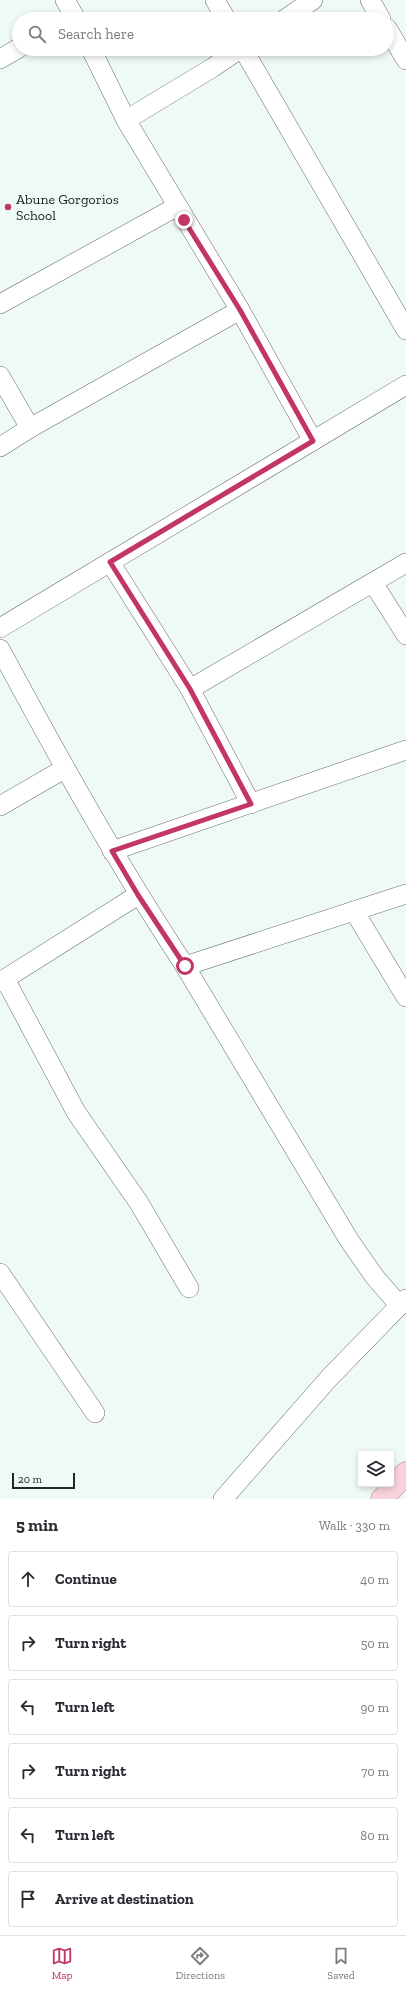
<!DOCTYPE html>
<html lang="en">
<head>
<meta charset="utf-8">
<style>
  :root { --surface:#fff; --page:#f7f7f7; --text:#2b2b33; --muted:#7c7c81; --line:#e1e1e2; --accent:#c23564 }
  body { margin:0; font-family:"Zilla Slab",serif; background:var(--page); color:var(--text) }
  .controls { position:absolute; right:12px; bottom:12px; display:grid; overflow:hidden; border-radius:4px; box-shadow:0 2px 6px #0003 }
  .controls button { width:36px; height:36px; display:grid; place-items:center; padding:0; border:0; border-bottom:1px solid var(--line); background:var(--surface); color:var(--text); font:20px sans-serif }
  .scale { position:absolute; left:12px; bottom:10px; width:63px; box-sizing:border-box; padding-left:4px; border:2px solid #212523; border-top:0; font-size:11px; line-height:14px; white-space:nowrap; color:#212523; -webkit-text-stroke:3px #f0faf5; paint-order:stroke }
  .stop { position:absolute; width:12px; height:12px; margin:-9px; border:3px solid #c23564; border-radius:50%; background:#fff }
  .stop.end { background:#c23564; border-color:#fff; box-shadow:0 1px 4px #0008 }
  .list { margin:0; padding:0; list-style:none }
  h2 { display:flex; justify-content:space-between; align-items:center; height:52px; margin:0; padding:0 16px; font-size:17px }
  h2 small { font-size:13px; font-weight:400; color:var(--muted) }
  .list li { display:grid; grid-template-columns:26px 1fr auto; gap:12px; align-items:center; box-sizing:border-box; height:56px; margin:0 8px 8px; padding:0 8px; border:1px solid var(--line); border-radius:4px }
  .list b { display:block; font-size:15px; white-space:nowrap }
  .list em { font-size:13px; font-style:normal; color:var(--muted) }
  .icon { flex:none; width:22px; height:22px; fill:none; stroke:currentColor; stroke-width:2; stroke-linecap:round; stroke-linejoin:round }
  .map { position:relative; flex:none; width:406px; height:1499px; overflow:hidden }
  .search { position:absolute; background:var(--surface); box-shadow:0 2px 6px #0003; left:12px; right:12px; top:12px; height:44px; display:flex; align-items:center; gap:10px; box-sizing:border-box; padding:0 14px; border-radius:22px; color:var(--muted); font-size:15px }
  .sheet { height:436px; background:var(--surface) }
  nav { display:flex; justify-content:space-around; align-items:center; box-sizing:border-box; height:56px; border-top:1px solid var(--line); background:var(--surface); font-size:11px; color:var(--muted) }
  nav a { display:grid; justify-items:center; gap:2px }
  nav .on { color:var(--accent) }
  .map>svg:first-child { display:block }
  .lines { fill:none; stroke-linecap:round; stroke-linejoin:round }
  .minor-casing { stroke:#666f6a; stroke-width:20 }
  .primary-casing { stroke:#a9838a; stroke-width:23 }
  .minor { stroke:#fff; stroke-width:19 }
  .primary { stroke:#f7d3da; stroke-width:22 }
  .route { stroke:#c23564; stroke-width:5 }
  .poi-dot { fill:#c23564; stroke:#f0faf5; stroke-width:1.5 }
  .labels { text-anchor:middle; stroke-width:3; stroke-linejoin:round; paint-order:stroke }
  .poi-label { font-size:14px; fill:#212523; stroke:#f0faf5; text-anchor:start }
</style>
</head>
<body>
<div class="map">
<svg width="406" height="1499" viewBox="0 0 406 1499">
  <rect width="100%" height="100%" fill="#f0faf5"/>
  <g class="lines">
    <defs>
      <g id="minor">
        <path d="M65,0L76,19"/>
        <path d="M215,0L226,19"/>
        <path d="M370,0L381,19"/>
        <path d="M285,19L313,0"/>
        <path d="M387,28L406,60"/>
        <path d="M91,49L126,120L240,310L313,441"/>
        <path d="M243,49L406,330"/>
        <path d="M0,59L19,48"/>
        <path d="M126,120L212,68L240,49"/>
        <path d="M0,304L176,207"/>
        <path d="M0,376L30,428"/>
        <path d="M0,447L30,428L240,310"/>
        <path d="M110,562L190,689L406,563"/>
        <path d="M373,583L406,635"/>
        <path d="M0,628L406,385"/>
        <path d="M0,649C58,757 117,863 185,966L406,894"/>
        <path d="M190,689L251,804"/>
        <path d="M0,806L64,769"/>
        <path d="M112,851L406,750"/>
        <path d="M354,911L406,997"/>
        <path d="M185,966L349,1240L374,1276L399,1305"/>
        <path d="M5,979L76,1112L139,1203L189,1288"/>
        <path d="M0,982L138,895"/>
        <path d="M0,1273L95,1413"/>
        <path d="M223,1499L330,1377L406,1299"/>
      </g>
      <path id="primary" d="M382,1499L406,1473"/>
    </defs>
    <use href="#minor" class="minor-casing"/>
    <use href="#primary" class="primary-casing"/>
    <use href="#minor" class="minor"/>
    <use href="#primary" class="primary"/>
  </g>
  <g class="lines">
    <path class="route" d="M184,220L240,310L313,441L110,562L190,689L251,804L112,851L138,895L185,966"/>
  </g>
  <circle class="poi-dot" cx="8" cy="207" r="4"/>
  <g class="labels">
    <g class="poi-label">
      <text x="16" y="204">Abune Gorgorios<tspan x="16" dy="16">School</tspan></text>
    </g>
  </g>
</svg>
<div class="controls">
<button><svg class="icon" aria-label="layers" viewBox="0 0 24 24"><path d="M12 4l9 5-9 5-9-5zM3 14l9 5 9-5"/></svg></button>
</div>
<div class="scale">20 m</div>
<div class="stop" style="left:185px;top:966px"></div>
<div class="stop end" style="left:184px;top:220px"></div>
<div class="search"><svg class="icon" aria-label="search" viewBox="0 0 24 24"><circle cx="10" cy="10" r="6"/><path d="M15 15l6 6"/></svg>Search here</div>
</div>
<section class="sheet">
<h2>5 min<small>Walk · 330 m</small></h2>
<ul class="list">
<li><svg class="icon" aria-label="ahead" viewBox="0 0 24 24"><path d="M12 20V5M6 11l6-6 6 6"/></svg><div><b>Continue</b></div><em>40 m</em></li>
<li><svg class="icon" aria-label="right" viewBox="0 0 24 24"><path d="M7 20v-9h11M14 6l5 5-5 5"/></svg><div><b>Turn right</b></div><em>50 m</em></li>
<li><svg class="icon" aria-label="left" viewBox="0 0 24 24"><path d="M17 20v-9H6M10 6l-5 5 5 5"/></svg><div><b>Turn left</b></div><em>90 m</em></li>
<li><svg class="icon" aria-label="right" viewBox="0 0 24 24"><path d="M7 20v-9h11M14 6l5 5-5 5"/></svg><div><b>Turn right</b></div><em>70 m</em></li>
<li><svg class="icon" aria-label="left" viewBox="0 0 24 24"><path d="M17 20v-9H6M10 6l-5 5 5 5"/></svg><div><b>Turn left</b></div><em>80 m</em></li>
<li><svg class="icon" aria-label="arrive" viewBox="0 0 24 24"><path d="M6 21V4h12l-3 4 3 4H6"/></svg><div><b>Arrive at destination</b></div></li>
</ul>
</section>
<nav>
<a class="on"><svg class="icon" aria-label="map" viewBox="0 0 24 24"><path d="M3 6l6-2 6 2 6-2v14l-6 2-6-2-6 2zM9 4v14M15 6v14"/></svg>Map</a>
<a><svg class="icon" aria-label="directions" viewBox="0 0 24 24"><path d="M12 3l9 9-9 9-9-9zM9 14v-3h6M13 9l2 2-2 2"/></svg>Directions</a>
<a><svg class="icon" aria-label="saved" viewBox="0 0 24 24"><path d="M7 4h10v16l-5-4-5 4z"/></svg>Saved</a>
</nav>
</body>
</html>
